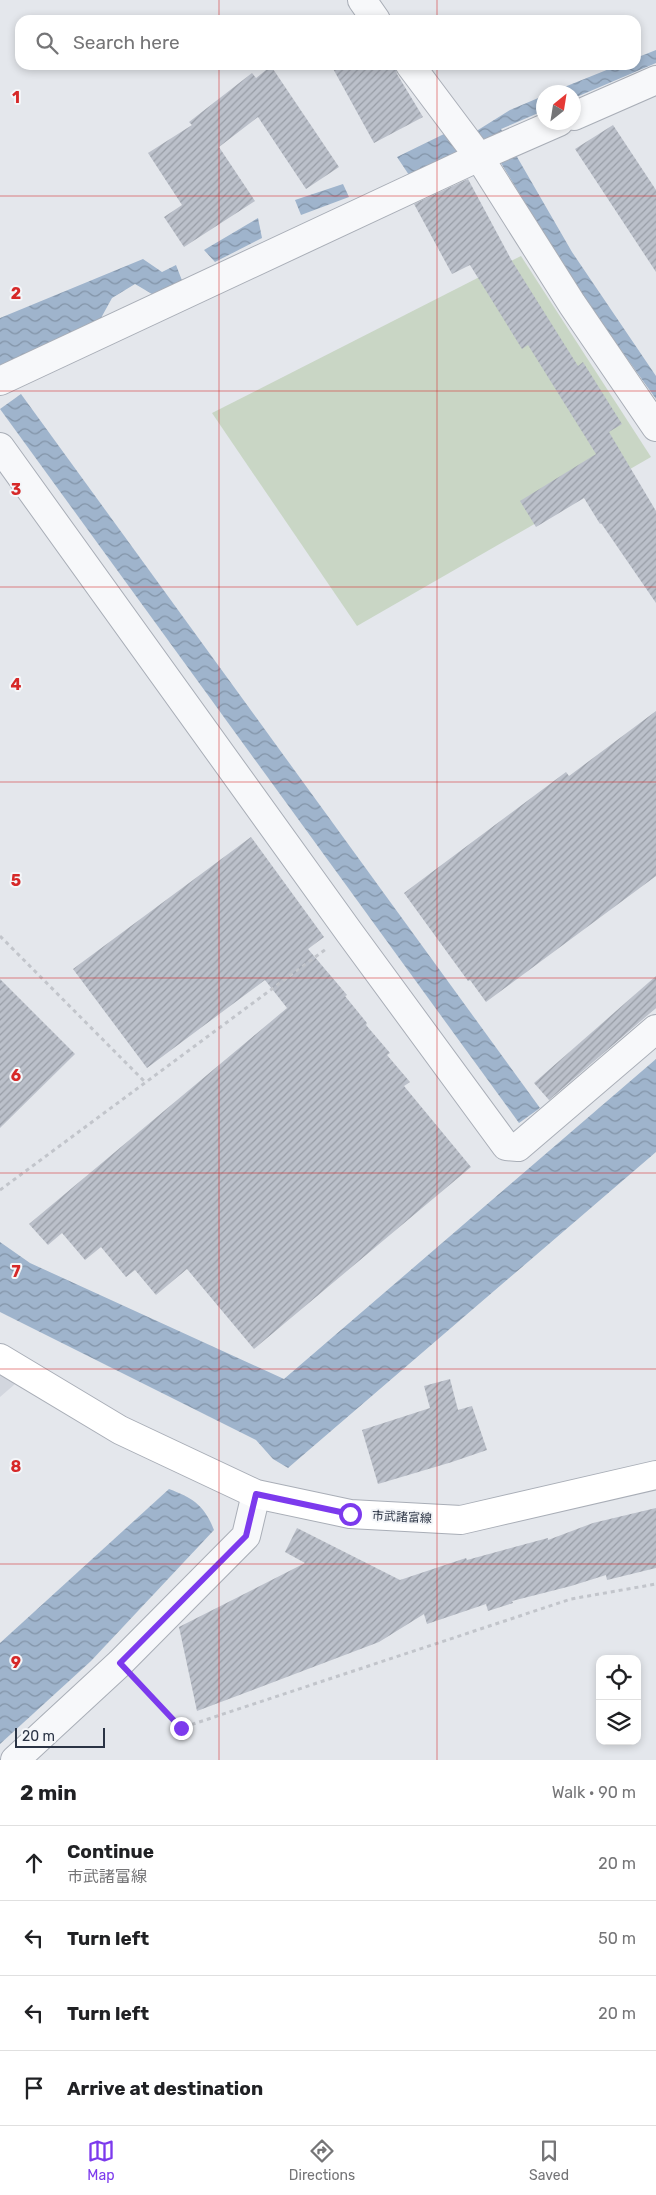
<!DOCTYPE html>
<html lang="en">
<head>
<meta charset="utf-8">
<style>
  :root { --surface:#fff; --page:#f2f2f2; --text:#202124; --muted:#757577; --line:#e0e0e0; --accent:#7c3aed }
  body { margin:0; font-family:Rubik,"Noto Sans JP",sans-serif; background:var(--page); color:var(--text) }
  .controls { position:absolute; right:15px; bottom:15px; display:grid; overflow:hidden; border-radius:10px; box-shadow:0 2px 8px #0003 }
  .controls button { width:45px; height:45px; display:grid; place-items:center; padding:0; border:0; border-bottom:1px solid var(--line); background:var(--surface); color:var(--text); font:25px sans-serif }
  .compass { position:absolute; left:536px; top:85px; width:45px; height:45px; border-radius:50%; background:var(--surface); box-shadow:0 2px 8px #0003; rotate:30deg }
  .scale { position:absolute; left:15px; bottom:12px; width:90px; box-sizing:border-box; padding-left:5px; border:2px solid #2b3445; border-top:0; font-size:14px; line-height:18px; white-space:nowrap; color:#2b3445; -webkit-text-stroke:4px #f4f6f9; paint-order:stroke }
  .stop { position:absolute; width:15px; height:15px; margin:-11px; border:4px solid #7c3aed; border-radius:50%; background:#fff }
  .stop.end { background:#7c3aed; border-color:#fff; box-shadow:0 1px 5px #0008 }
  .list { margin:0; padding:0; list-style:none }
  h2 { display:flex; justify-content:space-between; align-items:center; height:65px; margin:0; padding:0 20px; font-size:21px }
  h2 small { font-size:16px; font-weight:400; color:var(--muted) }
  .list li { display:grid; grid-template-columns:32px 1fr auto; gap:15px; align-items:center; box-sizing:border-box; height:75px; padding:0 20px; border-top:1px solid var(--line) }
  .list b { display:block; font-size:19px; white-space:nowrap }
  .list p { margin:0; font-size:16px; white-space:nowrap; color:var(--muted) }
  .list em { font-size:16px; font-style:normal; color:var(--muted) }
  .icon { flex:none; width:28px; height:28px; fill:none; stroke:currentColor; stroke-width:2; stroke-linecap:round; stroke-linejoin:round }
  .map { position:relative; flex:none; width:656px; height:1760px; overflow:hidden }
  .search { position:absolute; background:var(--surface); box-shadow:0 2px 8px #0003; left:15px; right:15px; top:15px; height:55px; display:flex; align-items:center; gap:12px; box-sizing:border-box; padding:0 18px; border-radius:15px; color:var(--muted); font-size:19px }
  .sheet { height:365px; background:var(--surface) }
  nav { display:flex; justify-content:space-around; align-items:center; box-sizing:border-box; height:70px; border-top:1px solid var(--line); background:var(--surface); font-size:14px; color:var(--muted) }
  nav a { display:grid; justify-items:center; gap:2px }
  nav .on { color:var(--accent) }
  .map>svg:first-child { display:block }
  .built { fill:#d2d6de }
  .green { fill:#c9d6c5 }
  .water { fill:url(#water-waves) }
  .building { fill:url(#building-hatch) }
  .lines { fill:none; stroke-linecap:round; stroke-linejoin:round }
  .street-casing { stroke:#a9aeb7; stroke-width:30 }
  .secondary-casing { stroke:#a9aeb7; stroke-width:30 }
  .path { stroke:#c2c5cb; stroke-width:3; stroke-dasharray:4 4; stroke-linecap:butt }
  .street { stroke:#f7f8fa; stroke-width:28 }
  .secondary { stroke:#fff; stroke-width:28 }
  .route { stroke:#7c3aed; stroke-width:6 }
  .grid { fill:none; stroke:#d62828; stroke-width:1; stroke-opacity:0.55 }
  .labels { text-anchor:middle; stroke-width:4; stroke-linejoin:round; paint-order:stroke }
  .street-label { font-size:12px; fill:#2b3445; stroke:#f4f6f9 }
  .grid-label { font-size:16px; text-anchor:middle; font-weight:bold; fill:#d62828; stroke:#f4f6f9; stroke-width:4; stroke-linejoin:round; paint-order:stroke }
</style>
</head>
<body>
<div class="map">
<svg width="656" height="1760" viewBox="0 0 656 1760">
  <defs>
    <pattern id="water-waves" width="16" height="10" patternUnits="userSpaceOnUse" patternTransform="scale(1.25)"><rect width="16" height="10" fill="#9fb4cc"/><path d="M0 5q4-4 8 0t8 0" fill="none" stroke="#8293a7"/></pattern>
    <pattern id="building-hatch" width="6" height="6" patternUnits="userSpaceOnUse" patternTransform="scale(1.25)"><rect width="6" height="6" fill="#bbc0ca"/><path d="M-1 1l2-2M0 6l6-6M5 7l2-2" fill="none" stroke="#989da6"/></pattern>
  </defs>
  <rect width="100%" height="100%" fill="#e4e7ec"/>
  <path class="built" d="M0,1375L15,1384L0,1397Z"/>
  <path class="green" d="M521,256L651,457L357,626L212,413Z"/>
  <g class="water">
    <path d="M656,50V63L574,98V92H552L619,65H636V58Z"/>
    <path d="M543,96V111L501,129L572,252L656,376V399L575,286L486,138L409,175L397,157L444,134L450,139L470,135L510,110Z"/>
    <path d="M343,184L349,197L301,215L295,200Z"/>
    <path d="M258,218L262,238L215,262L204,250Z"/>
    <path d="M143,259L162,272L176,265L183,283L152,294L135,284L112,298L101,318L0,366V318Z"/>
    <path d="M21,394L540,1108L519,1123L0,409Z"/>
    <path d="M656,1059V1152L288,1468L273,1459L256,1440L0,1312V1242L30,1263L284,1379Z"/>
    <path d="M169,1489C193,1498 204,1505 214,1530L91,1661L0,1744V1643Z"/>
  </g>
  <g class="building">
    <path d="M331,65H395L397,74L423,117L374,143Z"/>
    <path d="M271,66L339,167L306,189L258,117L219,147L255,201L184,247L164,217L182,205L148,153L192,125L189,122L252,73L256,78Z"/>
    <path d="M613,125L656,190V272L575,149Z"/>
    <path d="M468,179L512,261L578,366L583,362L622,424L609,432L656,511V603L601,523L600,524L584,498L536,527L520,501L596,454L528,345L522,349L470,265L452,274L414,204Z"/>
    <path d="M656,711V876L486,1002L470,980L468,981L404,893L566,772L569,776Z"/>
    <path d="M251,837L324,937L308,949L347,995L345,996L367,1023L366,1025L390,1053L387,1055L410,1082L404,1086L471,1167L254,1349L187,1269L156,1295L135,1270L126,1277L101,1247L85,1260L62,1233L48,1245L29,1224L287,1008L265,980L147,1068L73,969Z"/>
    <path d="M656,976V1008L549,1100L534,1083Z"/>
    <path d="M0,979L75,1054L0,1128Z"/>
    <path d="M450,1379L458,1410L472,1406L487,1450L452,1462L378,1484L362,1430L430,1408L424,1386Z"/>
    <path d="M656,1508V1568L607,1580L606,1575L571,1586L512,1601L513,1603L488,1611L486,1604L427,1624L424,1614L379,1642L197,1711L179,1627L305,1563L285,1552L297,1528L400,1580L466,1558L467,1560L548,1538V1540L593,1523Z"/>
  </g>
  <g class="lines">
    <defs>
      <g id="street">
        <path d="M362,0L376,20"/>
        <path d="M410,65L479,157L572,304L656,427"/>
        <path d="M574,116L656,80"/>
        <path d="M0,381L479,157L559,122"/>
        <path d="M0,447L349,932L506,1146L518,1147L656,1029"/>
        <path d="M15,1760L120,1663L246,1536L256,1494"/>
      </g>
      <path id="secondary" d="M0,1358L120,1430L256,1494L350,1514L461,1520L656,1475"/>
    </defs>
    <use href="#street" class="street-casing"/>
    <use href="#secondary" class="secondary-casing"/>
    <g class="path">
      <path d="M0,936L146,1083"/>
      <path d="M0,1190L326,949"/>
      <path d="M139,1684L181,1728L571,1599L656,1584"/>
    </g>
    <use href="#street" class="street"/>
    <use href="#secondary" class="secondary"/>
  </g>
  <g class="lines">
    <path class="route" d="M181,1728L120,1663L246,1536L256,1494L350,1514"/>
  </g>
  <path class="grid" d="M219,0V20M437,0V20M219,65V1760M437,65V1760M0,196H656M0,391H656M0,587H656M0,782H656M0,978H656M0,1173H656M0,1369H656M0,1564H656"/>
  <g class="labels">
    <g class="street-label">
      <text transform="translate(402 1517) rotate(3)" y="4">市武諸富線</text>
    </g>
  </g>
  <g class="grid-label">
    <text x="16" y="103">1</text>
    <text x="16" y="299">2</text>
    <text x="16" y="495">3</text>
    <text x="16" y="690">4</text>
    <text x="16" y="886">5</text>
    <text x="16" y="1081">6</text>
    <text x="16" y="1277">7</text>
    <text x="16" y="1472">8</text>
    <text x="16" y="1668">9</text>
  </g>
</svg>
<div class="controls">
<button><svg class="icon" aria-label="locate" viewBox="0 0 24 24"><circle cx="12" cy="12" r="6"/><path d="M12 2v4M12 18v4M2 12h4M18 12h4"/></svg></button>
<button><svg class="icon" aria-label="layers" viewBox="0 0 24 24"><path d="M12 4l9 5-9 5-9-5zM3 14l9 5 9-5"/></svg></button>
</div>
<svg class="compass" viewBox="-18 -18 36 36"><path d="M0-13l5 13h-10z" fill="#e53935"/><path d="M0 13l5-13h-10z" fill="#757577"/></svg>
<div class="scale">20 m</div>
<div class="stop" style="left:350px;top:1514px"></div>
<div class="stop end" style="left:181px;top:1728px"></div>
<div class="search"><svg class="icon" aria-label="search" viewBox="0 0 24 24"><circle cx="10" cy="10" r="6"/><path d="M15 15l6 6"/></svg>Search here</div>
</div>
<section class="sheet">
<h2>2 min<small>Walk · 90 m</small></h2>
<ul class="list">
<li><svg class="icon" aria-label="ahead" viewBox="0 0 24 24"><path d="M12 20V5M6 11l6-6 6 6"/></svg><div><b>Continue</b><p>市武諸富線</p></div><em>20 m</em></li>
<li><svg class="icon" aria-label="left" viewBox="0 0 24 24"><path d="M17 20v-9H6M10 6l-5 5 5 5"/></svg><div><b>Turn left</b></div><em>50 m</em></li>
<li><svg class="icon" aria-label="left" viewBox="0 0 24 24"><path d="M17 20v-9H6M10 6l-5 5 5 5"/></svg><div><b>Turn left</b></div><em>20 m</em></li>
<li><svg class="icon" aria-label="arrive" viewBox="0 0 24 24"><path d="M6 21V4h12l-3 4 3 4H6"/></svg><div><b>Arrive at destination</b></div></li>
</ul>
</section>
<nav>
<a class="on"><svg class="icon" aria-label="map" viewBox="0 0 24 24"><path d="M3 6l6-2 6 2 6-2v14l-6 2-6-2-6 2zM9 4v14M15 6v14"/></svg>Map</a>
<a><svg class="icon" aria-label="directions" viewBox="0 0 24 24"><path d="M12 3l9 9-9 9-9-9zM9 14v-3h6M13 9l2 2-2 2"/></svg>Directions</a>
<a><svg class="icon" aria-label="saved" viewBox="0 0 24 24"><path d="M7 4h10v16l-5-4-5 4z"/></svg>Saved</a>
</nav>
</body>
</html>
